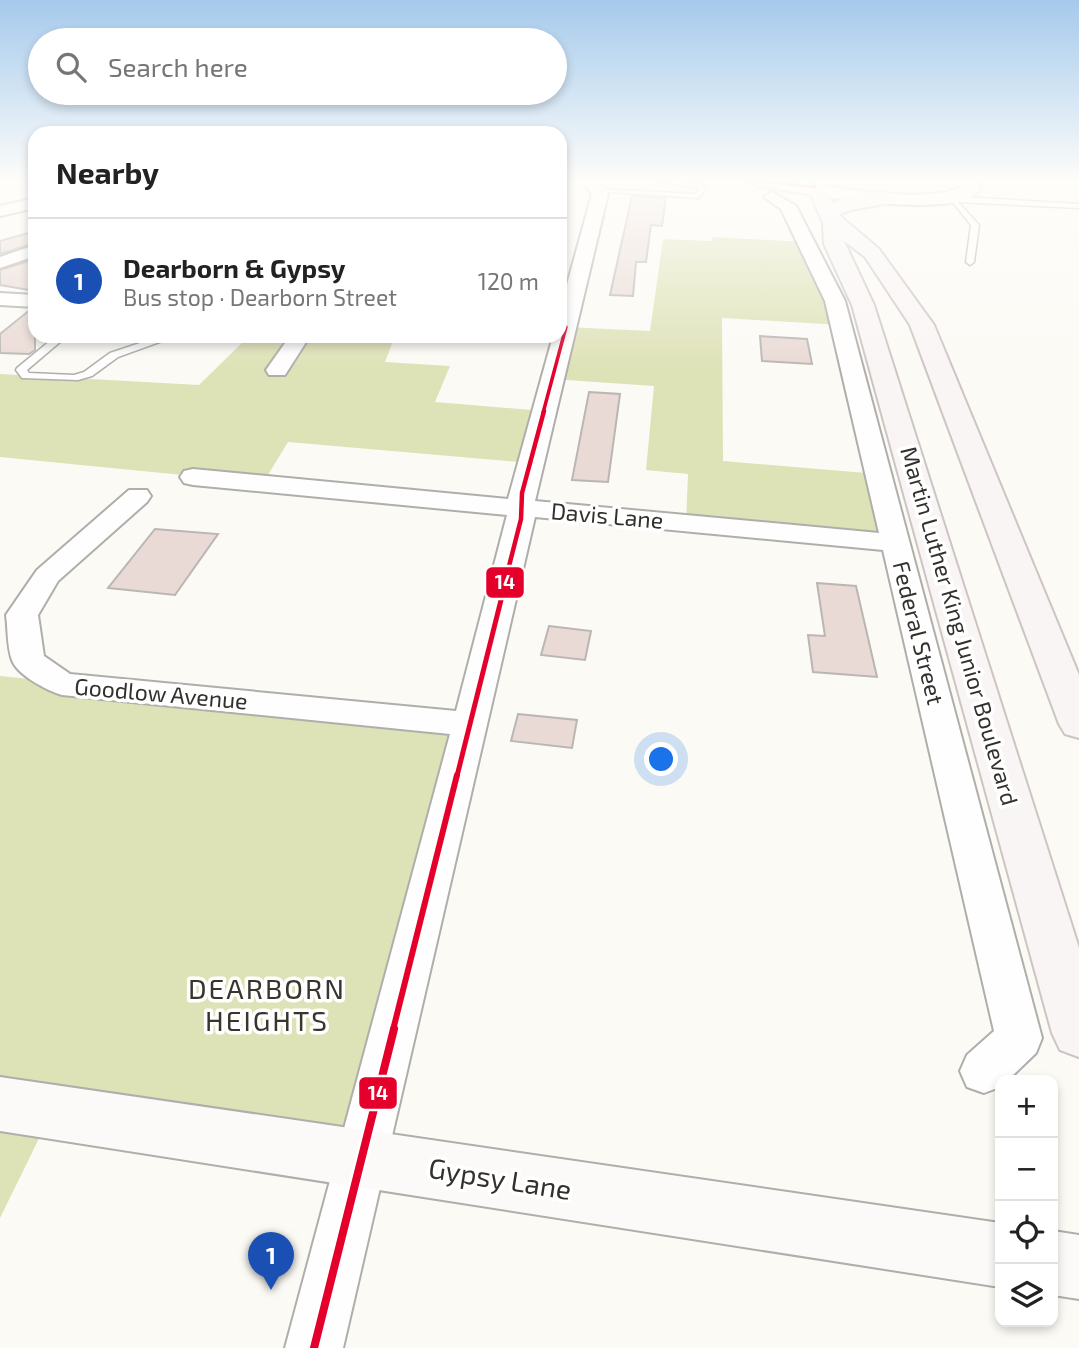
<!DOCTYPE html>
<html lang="en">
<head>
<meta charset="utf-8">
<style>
  :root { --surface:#fff; --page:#f6f6f6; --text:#222; --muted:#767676; --line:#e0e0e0; --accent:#111827 }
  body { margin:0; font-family:"Exo 2",sans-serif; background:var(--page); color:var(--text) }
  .controls { position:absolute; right:21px; bottom:21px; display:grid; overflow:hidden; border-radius:14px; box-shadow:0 4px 10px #0003 }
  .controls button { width:63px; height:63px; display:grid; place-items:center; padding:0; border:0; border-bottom:2px solid var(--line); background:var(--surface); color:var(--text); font:35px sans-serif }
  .you { position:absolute; left:662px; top:760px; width:24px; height:24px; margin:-18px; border:5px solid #fff; border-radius:50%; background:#1a73e8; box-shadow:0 0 0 10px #1a73e833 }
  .badge { display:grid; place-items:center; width:46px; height:46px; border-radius:50%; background:var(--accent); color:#fff; font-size:23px; font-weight:700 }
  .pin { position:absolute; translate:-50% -58px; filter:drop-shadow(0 2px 4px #0008) }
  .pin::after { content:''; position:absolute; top:37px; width:24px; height:21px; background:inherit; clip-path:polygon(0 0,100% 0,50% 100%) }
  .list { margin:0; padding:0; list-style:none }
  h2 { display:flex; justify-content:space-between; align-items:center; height:91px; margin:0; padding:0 28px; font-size:30px }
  h2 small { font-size:23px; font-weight:400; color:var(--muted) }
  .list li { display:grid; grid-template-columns:46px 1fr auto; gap:21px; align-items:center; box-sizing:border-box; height:126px; padding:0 28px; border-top:2px solid var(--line) }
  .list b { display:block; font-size:26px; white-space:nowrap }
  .list p { margin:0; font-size:23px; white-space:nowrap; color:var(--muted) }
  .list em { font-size:23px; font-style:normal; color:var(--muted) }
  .icon { flex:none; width:38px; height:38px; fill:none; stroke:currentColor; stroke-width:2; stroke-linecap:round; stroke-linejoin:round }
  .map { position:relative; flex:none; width:1079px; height:1348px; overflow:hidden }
  .search { position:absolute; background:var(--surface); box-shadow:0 4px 10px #0003; left:28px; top:28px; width:539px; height:77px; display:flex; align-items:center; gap:18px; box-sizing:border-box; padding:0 24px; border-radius:38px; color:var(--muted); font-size:26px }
  .panel { position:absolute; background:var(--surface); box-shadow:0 4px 10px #0003; left:28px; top:126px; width:539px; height:217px; border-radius:21px }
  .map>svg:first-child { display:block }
  .green { fill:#dee2b7 }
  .building { fill:#eadad5; stroke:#b9b6b4; stroke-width:2 }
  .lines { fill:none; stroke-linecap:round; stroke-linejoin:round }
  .service-casing { stroke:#afaeaa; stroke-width:3 }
  .minor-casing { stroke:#afaeaa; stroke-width:4 }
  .tertiary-casing { stroke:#afaeaa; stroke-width:4 }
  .secondary-casing { stroke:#afaeaa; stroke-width:4 }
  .primary-casing { stroke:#cdc5c3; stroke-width:4 }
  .service { fill:#fffefe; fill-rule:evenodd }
  .minor { fill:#fffefe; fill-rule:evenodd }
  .tertiary { fill:#fffefe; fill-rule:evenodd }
  .secondary { fill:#fcf9f9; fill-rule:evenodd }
  .primary { fill:#f9f5f5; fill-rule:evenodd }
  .bus-1-far5-casing { stroke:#fff; stroke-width:5 }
  .bus-1-far4-casing { stroke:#fff; stroke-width:7 }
  .bus-1-far3-casing { stroke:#fff; stroke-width:9 }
  .bus-1-far2-casing { stroke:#fff; stroke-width:10 }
  .bus-1-far1-casing { stroke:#fff; stroke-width:11 }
  .bus-1-casing { stroke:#fff; stroke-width:13 }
  .bus-1-far5 { stroke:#e4002b; stroke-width:2.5 }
  .bus-1-far4 { stroke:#e4002b; stroke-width:3.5 }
  .bus-1-far3 { stroke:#e4002b; stroke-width:4.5 }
  .bus-1-far2 { stroke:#e4002b; stroke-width:5 }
  .bus-1-far1 { stroke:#e4002b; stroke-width:6 }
  .bus-1 { stroke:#e4002b; stroke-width:8 }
  .labels { text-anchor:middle; stroke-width:7; stroke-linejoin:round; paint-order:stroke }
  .street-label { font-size:23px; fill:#33312d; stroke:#fff }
  .near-neighbourhood-label { font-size:28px; letter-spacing:2px; fill:#38352d; stroke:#fff }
  .near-street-label { font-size:28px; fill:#33312d; stroke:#fff }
  .line-badge { stroke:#fff; stroke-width:2.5 }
  .badge-label { font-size:19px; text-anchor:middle; font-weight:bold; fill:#fff }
</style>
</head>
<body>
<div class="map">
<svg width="1079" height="1348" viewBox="0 0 1079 1348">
  <rect width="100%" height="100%" fill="#fcfaf5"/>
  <g class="green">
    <path d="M712,237L807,242L841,325L722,318L723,461L878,474L895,543L686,523L688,474L646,470L654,386L552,379L566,327L650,331L663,239L712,241Z"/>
    <path d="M249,336H395L385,362L450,366L435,402L544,411L530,463L288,442L263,483L0,457V374L199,385Z"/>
    <path d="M0,676L471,724L361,1158L52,1112L0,1218Z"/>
  </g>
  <g class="building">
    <path d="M632,196L666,198L662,226L651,225L646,262H636L633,296L610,295Z"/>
    <path d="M35,231V243L0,254V241Z"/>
    <path d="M35,259V291L0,285V270Z"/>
    <path d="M31,309L35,310V350L29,354L0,353V334Z"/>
    <path d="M760,336L807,339L812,364L762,361Z"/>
    <path d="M589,392L620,394L608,482L572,480Z"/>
    <path d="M155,529L218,534L175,595L108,588Z"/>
    <path d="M817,583L856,586L877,677L813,672L808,635L825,636Z"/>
    <path d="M549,626L591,631L585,660L541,655Z"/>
    <path d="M518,714L577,720L572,748L511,741Z"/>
  </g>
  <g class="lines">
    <defs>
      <g id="service">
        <path d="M656,181H675L707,186L699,198L595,191L599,189L696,194L699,188Z"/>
        <path d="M948,196L1079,204V208L958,202L979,225L974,262L970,265L966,262L971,225Z"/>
        <path d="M56,336H67L27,370L29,373L74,375L84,372L110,353L161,336H176L118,357L92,376L78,380L22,378L16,370L17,368Z"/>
      </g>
      <g id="minor">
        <path d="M583,181H598L608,194L535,501L879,533L825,301L781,209L764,197L772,192L796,206L845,301L1042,1038L1036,1053L1008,1080H1000V1087L984,1093L967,1087L960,1071L967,1055L994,1031L883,550L535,517L343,1348H285L450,734L62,695C48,691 17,675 12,660C7,647 8,629 6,615L37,570L129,490H147L151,496L147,502L58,581L38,615L44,656L70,674L456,711L507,515L193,485L184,483L180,477L184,471L193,469L508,499L553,336H560V310L592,194Z"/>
        <path d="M35,198V208L0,216V206Z"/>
        <path d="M35,245V256L0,268V257Z"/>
        <path d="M0,293L35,295V307L0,305Z"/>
        <path d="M290,336H310L285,375H269L266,370Z"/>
      </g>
      <path id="tertiary" d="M748,181C812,176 907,209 962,187L963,181H979L980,190C953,223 799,192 757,186Z"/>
      <g id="secondary">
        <path d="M0,1077L1000,1223V1287L0,1131Z"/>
        <path d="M1053,1231L1079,1235V1299L1053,1295Z"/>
      </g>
      <path id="primary" d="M805,181H821L833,203C846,196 886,186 897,198C887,208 856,205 839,215L879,249L934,325L1079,675V738L1065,734L1059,724L910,325L865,257L844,241L874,305L1079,948V1057L1060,1050L1052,1033L852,305L824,244L823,223Z"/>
    </defs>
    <use href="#service" class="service-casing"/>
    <use href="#minor" class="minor-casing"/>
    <use href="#tertiary" class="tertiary-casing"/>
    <use href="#secondary" class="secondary-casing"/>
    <use href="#primary" class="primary-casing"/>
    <use href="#service" class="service"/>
    <use href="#minor" class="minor"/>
    <use href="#tertiary" class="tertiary"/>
    <use href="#secondary" class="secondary"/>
    <use href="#primary" class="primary"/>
    <defs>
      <path id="bus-1-far5" d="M757,181L815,187L813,181"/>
      <path id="bus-1-far4" d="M543,413L566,327"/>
      <path id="bus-1-far3" d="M507,574L521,519L522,493L544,411"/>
      <path id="bus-1-far2" d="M457,776L508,572"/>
      <path id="bus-1-far1" d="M393,1030L457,775"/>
      <path id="bus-1" d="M314,1348L394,1029"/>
    </defs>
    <use href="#bus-1-far5" class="bus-1-far5-casing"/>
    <use href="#bus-1-far4" class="bus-1-far4-casing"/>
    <use href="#bus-1-far3" class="bus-1-far3-casing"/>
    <use href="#bus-1-far2" class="bus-1-far2-casing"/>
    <use href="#bus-1-far1" class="bus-1-far1-casing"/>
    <use href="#bus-1" class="bus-1-casing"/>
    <use href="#bus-1-far5" class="bus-1-far5"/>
    <use href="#bus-1-far4" class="bus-1-far4"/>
    <use href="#bus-1-far3" class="bus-1-far3"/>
    <use href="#bus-1-far2" class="bus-1-far2"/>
    <use href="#bus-1-far1" class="bus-1-far1"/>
    <use href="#bus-1" class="bus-1"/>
  </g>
  <linearGradient id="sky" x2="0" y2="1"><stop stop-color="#a5caec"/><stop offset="0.49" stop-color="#fefdfa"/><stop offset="1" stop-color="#fefdfa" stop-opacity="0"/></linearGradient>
  <rect width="1079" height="369" fill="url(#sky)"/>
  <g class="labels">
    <g class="street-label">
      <text transform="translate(607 516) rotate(5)" y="8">Davis Lane</text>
      <text transform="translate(959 626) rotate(74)" y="8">Martin Luther King Junior Boulevard</text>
      <text transform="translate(918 633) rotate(76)" y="8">Federal Street</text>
      <text transform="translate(161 694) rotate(5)" y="8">Goodlow Avenue</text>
    </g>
    <g class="near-neighbourhood-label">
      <text x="267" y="999">DEARBORN<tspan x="267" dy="32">HEIGHTS</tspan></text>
    </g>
    <g class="near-street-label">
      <text transform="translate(500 1179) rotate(9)" y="10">Gypsy Lane</text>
    </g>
  </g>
  <g class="line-badge">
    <rect x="485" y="566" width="40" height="33" rx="7" fill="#e4002b"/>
    <rect x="358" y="1076" width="40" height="34" rx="7" fill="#e4002b"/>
  </g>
  <g class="badge-label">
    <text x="505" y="589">14</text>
    <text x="378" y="1100">14</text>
  </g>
</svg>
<div class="controls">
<button>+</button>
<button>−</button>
<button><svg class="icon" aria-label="locate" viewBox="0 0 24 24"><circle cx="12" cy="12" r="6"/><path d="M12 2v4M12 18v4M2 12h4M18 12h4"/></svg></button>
<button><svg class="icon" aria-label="layers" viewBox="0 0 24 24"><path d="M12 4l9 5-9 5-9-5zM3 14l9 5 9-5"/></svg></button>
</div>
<div class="you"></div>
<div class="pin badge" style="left:271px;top:1290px;background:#1a4fb4">1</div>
<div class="search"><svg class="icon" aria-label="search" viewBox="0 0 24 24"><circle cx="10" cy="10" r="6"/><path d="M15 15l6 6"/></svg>Search here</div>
<section class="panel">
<h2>Nearby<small></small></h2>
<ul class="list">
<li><span class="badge" style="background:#1a4fb4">1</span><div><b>Dearborn &amp; Gypsy</b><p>Bus stop · Dearborn Street</p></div><em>120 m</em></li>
</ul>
</section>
</div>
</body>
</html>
